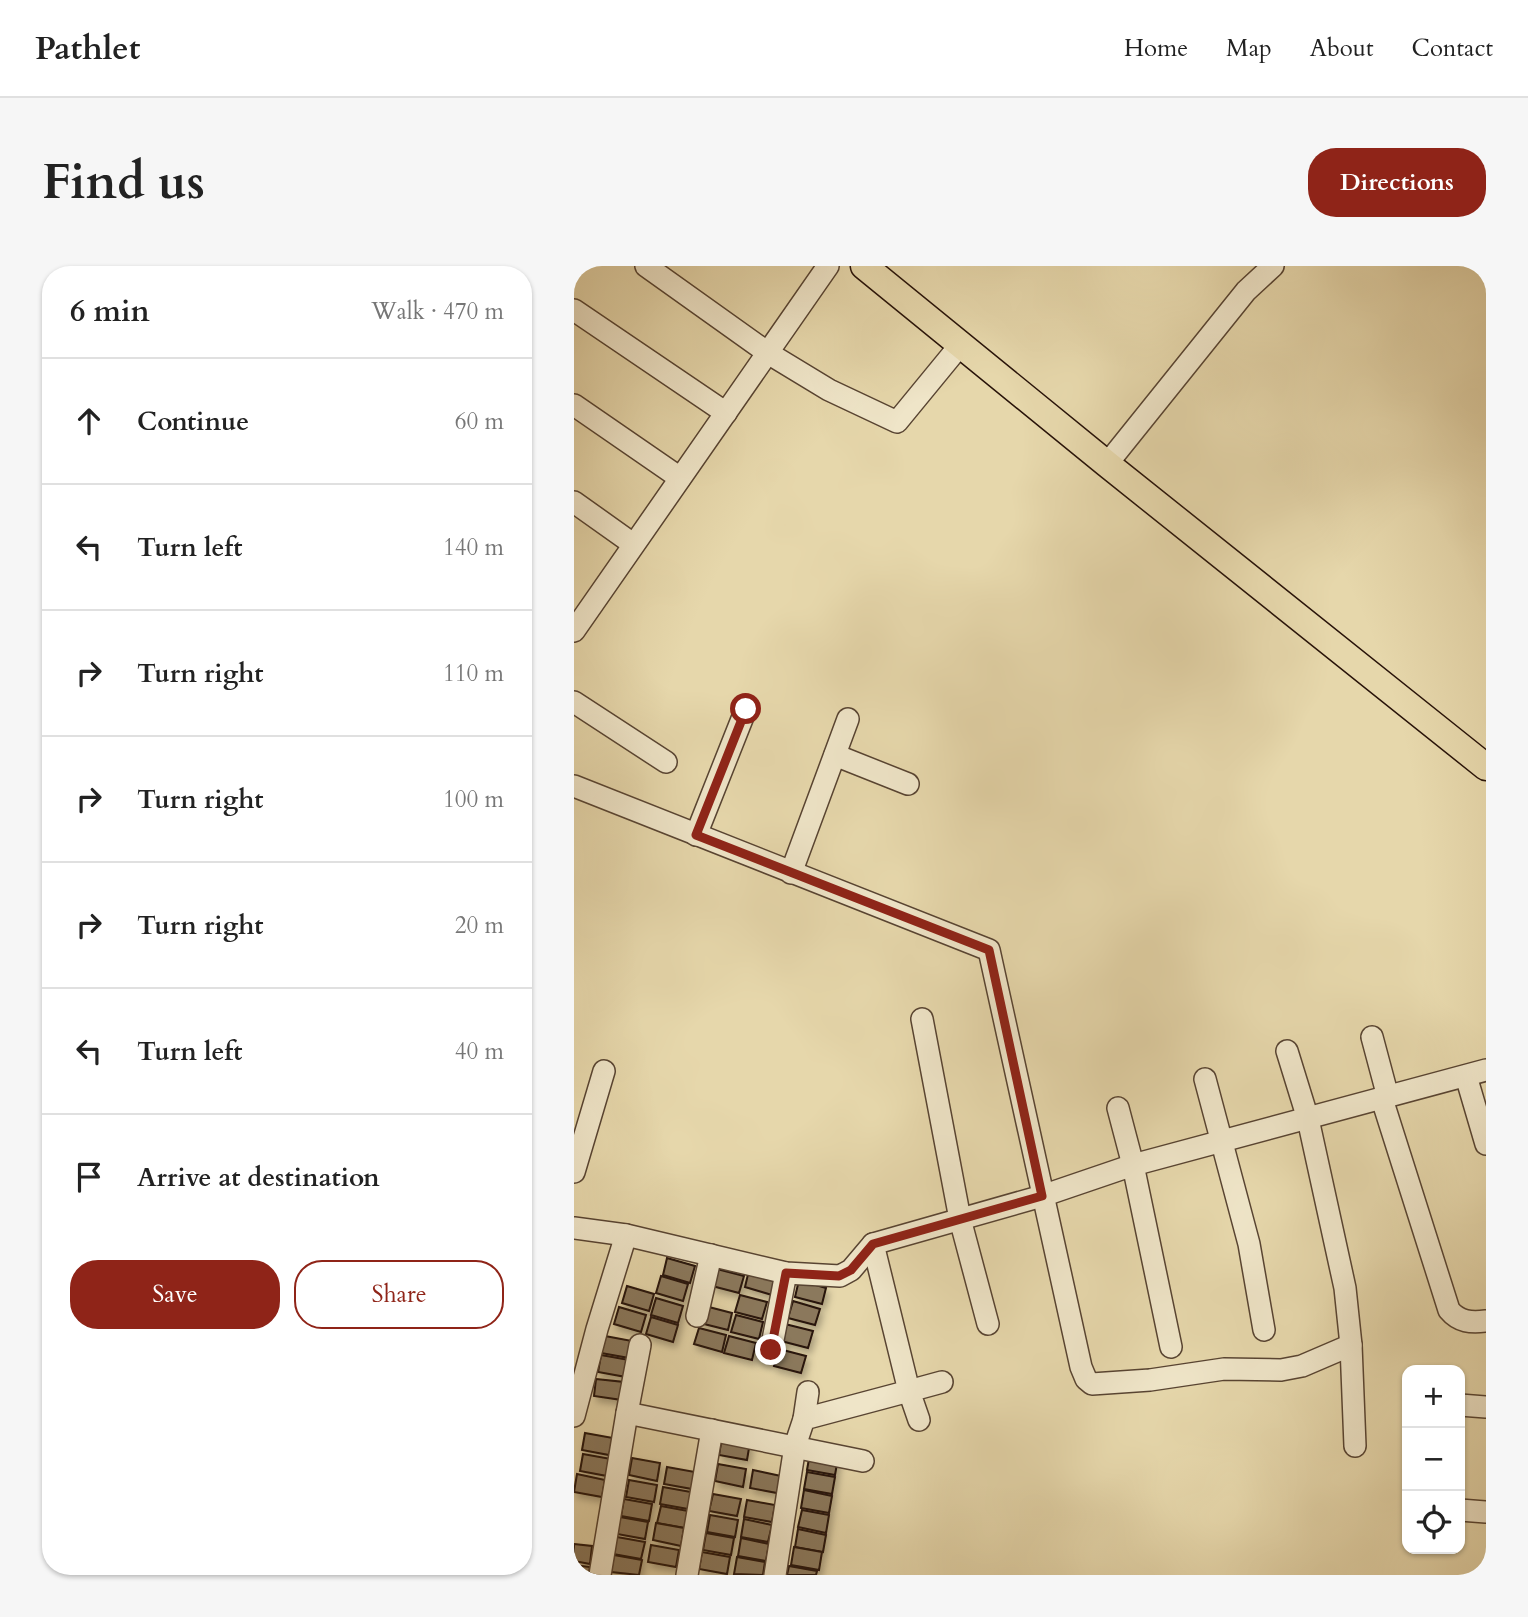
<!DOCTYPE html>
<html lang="en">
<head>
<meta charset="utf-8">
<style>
  :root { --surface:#fff; --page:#f6f6f6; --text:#222; --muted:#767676; --line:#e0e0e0; --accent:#8f2418 }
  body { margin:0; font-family:Cardo,serif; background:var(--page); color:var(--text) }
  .controls { position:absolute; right:21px; bottom:21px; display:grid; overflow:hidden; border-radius:14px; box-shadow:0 2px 5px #0004 }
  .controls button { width:63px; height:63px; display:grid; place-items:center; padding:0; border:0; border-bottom:2px solid var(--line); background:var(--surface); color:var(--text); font:35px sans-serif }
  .stop { position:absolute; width:21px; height:21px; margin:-16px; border:5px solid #8f2418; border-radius:50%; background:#fff }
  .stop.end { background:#8f2418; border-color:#fff; box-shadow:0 2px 7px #0008 }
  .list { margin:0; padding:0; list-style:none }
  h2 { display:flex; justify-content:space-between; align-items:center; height:91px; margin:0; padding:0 28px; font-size:30px }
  h2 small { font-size:23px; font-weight:400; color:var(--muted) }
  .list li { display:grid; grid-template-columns:46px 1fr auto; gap:21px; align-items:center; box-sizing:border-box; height:126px; padding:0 28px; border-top:2px solid var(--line) }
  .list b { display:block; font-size:26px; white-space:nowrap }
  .list em { font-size:23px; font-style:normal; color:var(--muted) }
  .actions { display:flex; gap:14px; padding:21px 28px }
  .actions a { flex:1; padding:16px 0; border:2px solid var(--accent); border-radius:28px; text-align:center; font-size:24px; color:var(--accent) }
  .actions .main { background:var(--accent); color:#fff }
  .icon { flex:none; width:38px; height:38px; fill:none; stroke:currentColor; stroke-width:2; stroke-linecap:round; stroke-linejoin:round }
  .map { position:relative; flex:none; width:912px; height:1309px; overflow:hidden; border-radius:28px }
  header { display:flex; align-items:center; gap:42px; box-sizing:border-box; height:98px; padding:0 35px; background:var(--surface); border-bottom:2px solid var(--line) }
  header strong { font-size:33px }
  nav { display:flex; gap:38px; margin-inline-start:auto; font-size:24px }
  .intro { display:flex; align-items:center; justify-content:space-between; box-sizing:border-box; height:168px; padding:0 42px }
  h1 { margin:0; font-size:49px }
  .button { padding:18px 32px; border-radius:28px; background:var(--accent); color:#fff; font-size:24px; font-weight:700 }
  main { display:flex; gap:42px; padding:0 42px }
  aside { flex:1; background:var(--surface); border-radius:28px; box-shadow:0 2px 5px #0004 }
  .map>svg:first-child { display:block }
  .building { fill:#8b795d; stroke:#281309; stroke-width:2; filter:url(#shadow) }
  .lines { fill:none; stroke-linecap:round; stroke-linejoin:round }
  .minor-casing { stroke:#584432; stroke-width:24 }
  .major-casing { stroke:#281309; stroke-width:29 }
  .minor { stroke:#efe5c8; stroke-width:21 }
  .major { stroke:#e6d7ab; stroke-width:26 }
  .route { stroke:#8f2418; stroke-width:9 }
</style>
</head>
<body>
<header>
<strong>Pathlet</strong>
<nav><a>Home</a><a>Map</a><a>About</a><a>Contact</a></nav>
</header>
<div class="intro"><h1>Find us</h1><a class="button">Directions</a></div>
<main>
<aside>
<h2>6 min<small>Walk · 470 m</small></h2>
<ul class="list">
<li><svg class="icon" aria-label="ahead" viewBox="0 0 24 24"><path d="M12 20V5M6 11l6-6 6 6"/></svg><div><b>Continue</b></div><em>60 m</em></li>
<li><svg class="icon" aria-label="left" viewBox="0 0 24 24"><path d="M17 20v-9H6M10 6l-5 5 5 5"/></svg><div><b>Turn left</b></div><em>140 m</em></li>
<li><svg class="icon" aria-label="right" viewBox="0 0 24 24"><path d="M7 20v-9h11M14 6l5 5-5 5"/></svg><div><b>Turn right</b></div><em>110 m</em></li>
<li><svg class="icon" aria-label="right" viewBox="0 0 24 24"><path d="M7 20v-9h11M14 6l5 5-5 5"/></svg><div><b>Turn right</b></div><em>100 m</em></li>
<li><svg class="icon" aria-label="right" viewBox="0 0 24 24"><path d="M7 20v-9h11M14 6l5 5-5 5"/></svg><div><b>Turn right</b></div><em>20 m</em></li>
<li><svg class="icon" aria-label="left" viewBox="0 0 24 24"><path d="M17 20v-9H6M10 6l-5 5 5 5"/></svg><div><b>Turn left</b></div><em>40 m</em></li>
<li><svg class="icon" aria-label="arrive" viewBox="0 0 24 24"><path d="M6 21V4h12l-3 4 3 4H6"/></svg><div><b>Arrive at destination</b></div></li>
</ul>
<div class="actions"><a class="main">Save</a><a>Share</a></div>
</aside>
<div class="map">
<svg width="912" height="1309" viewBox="0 0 912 1309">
  <defs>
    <filter id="shadow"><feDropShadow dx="3" dy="5" stdDeviation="3.5" flood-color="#0004"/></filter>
  </defs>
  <rect width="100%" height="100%" fill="#e6d7ab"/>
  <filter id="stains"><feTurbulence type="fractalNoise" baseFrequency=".00286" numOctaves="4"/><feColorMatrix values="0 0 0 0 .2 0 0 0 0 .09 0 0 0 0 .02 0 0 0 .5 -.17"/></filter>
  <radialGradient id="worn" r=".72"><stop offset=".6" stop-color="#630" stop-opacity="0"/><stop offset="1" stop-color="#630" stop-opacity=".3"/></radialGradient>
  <g class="building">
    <path d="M93,992L121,1000L116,1017L89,1009Z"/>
    <path d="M143,1003L170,1010L165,1027L138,1020Z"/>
    <path d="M175,1004L203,1011L198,1029L171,1021Z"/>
    <path d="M87,1010L114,1018L109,1035L82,1027Z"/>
    <path d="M225,1014L252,1022L248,1038L221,1031Z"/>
    <path d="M53,1020L80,1028L75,1045L48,1037Z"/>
    <path d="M166,1029L193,1036L188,1053L161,1046Z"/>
    <path d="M82,1032L109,1040L104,1057L77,1049Z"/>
    <path d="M219,1035L246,1043L241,1059L214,1052Z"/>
    <path d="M131,1040L158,1047L154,1064L126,1057Z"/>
    <path d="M45,1041L72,1049L67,1066L40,1058Z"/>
    <path d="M162,1049L189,1056L185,1073L157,1066Z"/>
    <path d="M77,1051L104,1059L99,1076L72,1068Z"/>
    <path d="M211,1058L239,1065L234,1082L207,1075Z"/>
    <path d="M125,1062L152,1069L148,1086L120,1078Z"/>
    <path d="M31,1070L58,1075L55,1092L27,1087Z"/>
    <path d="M155,1070L182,1077L178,1094L150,1087Z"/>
    <path d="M205,1083L232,1090L227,1107L200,1100Z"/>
    <path d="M27,1089L55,1094L52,1111L24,1106Z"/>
    <path d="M22,1113L50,1116L48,1134L20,1130Z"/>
    <path d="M11,1167L39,1172L35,1189L8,1184Z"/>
    <path d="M148,1171L176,1176L173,1194L145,1189Z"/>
    <path d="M236,1187L264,1192L261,1209L233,1204Z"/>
    <path d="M9,1188L37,1193L33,1210L6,1205Z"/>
    <path d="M58,1192L86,1197L83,1215L55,1209Z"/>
    <path d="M144,1198L172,1203L169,1221L141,1215Z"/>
    <path d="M93,1201L121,1206L118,1223L90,1218Z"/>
    <path d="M179,1204L207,1210L203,1227L176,1222Z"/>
    <path d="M233,1206L261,1211L258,1228L230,1223Z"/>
    <path d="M3,1208L31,1214L28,1231L0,1226Z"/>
    <path d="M55,1214L83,1219L80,1236L52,1231Z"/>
    <path d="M89,1221L117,1226L114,1243L86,1238Z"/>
    <path d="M230,1224L258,1230L255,1247L227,1242Z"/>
    <path d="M139,1228L167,1233L163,1250L135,1245Z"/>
    <path d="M50,1233L78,1238L75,1255L47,1250Z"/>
    <path d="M173,1234L201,1239L198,1256L170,1251Z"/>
    <path d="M87,1240L114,1245L111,1262L83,1257Z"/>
    <path d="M228,1244L255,1249L252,1267L224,1261Z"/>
    <path d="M136,1249L164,1254L161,1271L133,1266Z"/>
    <path d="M46,1251L74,1256L71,1273L43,1268Z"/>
    <path d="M170,1253L198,1259L194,1276L167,1271Z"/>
    <path d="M82,1257L110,1262L107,1280L79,1274Z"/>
    <path d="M224,1263L252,1269L249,1286L221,1281Z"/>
    <path d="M132,1267L160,1272L157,1289L129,1284Z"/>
    <path d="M43,1271L71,1276L67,1293L39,1288Z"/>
    <path d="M167,1272L195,1278L192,1295L164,1290Z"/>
    <path d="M0,1278L18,1280L16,1298L0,1295Z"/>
    <path d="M77,1279L105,1284L102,1301L74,1296Z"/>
    <path d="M220,1281L248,1286L245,1304L217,1299Z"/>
    <path d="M128,1286L156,1291L153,1308L125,1303Z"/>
    <path d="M40,1289L68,1294L65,1309L37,1306Z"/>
    <path d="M163,1291L191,1296L189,1309L160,1308Z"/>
    <path d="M0,1299L16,1301L15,1309H0Z"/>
    <path d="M215,1300L243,1305L242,1309H213Z"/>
  </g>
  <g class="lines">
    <defs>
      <g id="minor">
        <path d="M72,0L194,87L255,124L323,156L387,78"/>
        <path d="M0,44L152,147"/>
        <path d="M0,139L106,212"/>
        <path d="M533,198L672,25L699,0"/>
        <path d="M0,236L59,278"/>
        <path d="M0,365L254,0"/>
        <path d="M0,436L92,496"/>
        <path d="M261,489L334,518"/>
        <path d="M0,520L415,684L507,1101L512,1113L518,1118L576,1114L650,1103L707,1104L728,1100L777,1079"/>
        <path d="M122,569L172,443"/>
        <path d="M217,607L274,453"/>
        <path d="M348,753L386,953L414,1058"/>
        <path d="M798,771L814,831"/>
        <path d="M713,785L734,853L771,1022L777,1079L781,1180"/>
        <path d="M892,810L912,878"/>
        <path d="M631,813L675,978L690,1064"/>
        <path d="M808,833L875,1044C885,1056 897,1057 912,1055"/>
        <path d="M544,842L559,899L597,1081"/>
        <path d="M0,906L30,805"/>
        <path d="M0,962L52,969L212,1007L266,1010L277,1004L299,978L468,930L559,899L912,804"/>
        <path d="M123,1050L137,989"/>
        <path d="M197,1084L212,1007"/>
        <path d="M886,1139L912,1141"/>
        <path d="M53,1147L66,1079"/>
        <path d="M0,1150L23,1063L52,969"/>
        <path d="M230,1153L234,1126"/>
        <path d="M345,1154L335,1125L368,1116"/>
        <path d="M886,1244L912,1246"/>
        <path d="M26,1309L53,1147L289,1195"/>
        <path d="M113,1309L138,1164"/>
        <path d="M201,1309L221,1180L230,1153L335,1125L299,978"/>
      </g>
      <path id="major" d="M290,0L533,198L912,501"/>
    </defs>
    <use href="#minor" class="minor-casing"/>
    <use href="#major" class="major-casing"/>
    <use href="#minor" class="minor"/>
    <use href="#major" class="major"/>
  </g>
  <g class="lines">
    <path class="route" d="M172,443L122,569L415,684L468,930L299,978L277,1004L265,1010L212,1007L197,1084"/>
  </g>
  <rect width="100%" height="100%" filter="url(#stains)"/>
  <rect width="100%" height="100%" fill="url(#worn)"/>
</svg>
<div class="controls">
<button>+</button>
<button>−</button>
<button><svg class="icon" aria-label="locate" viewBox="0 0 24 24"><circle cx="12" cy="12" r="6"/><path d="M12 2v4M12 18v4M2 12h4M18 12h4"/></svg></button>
</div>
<div class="stop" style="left:172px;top:443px"></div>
<div class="stop end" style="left:197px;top:1084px"></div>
</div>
</main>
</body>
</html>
